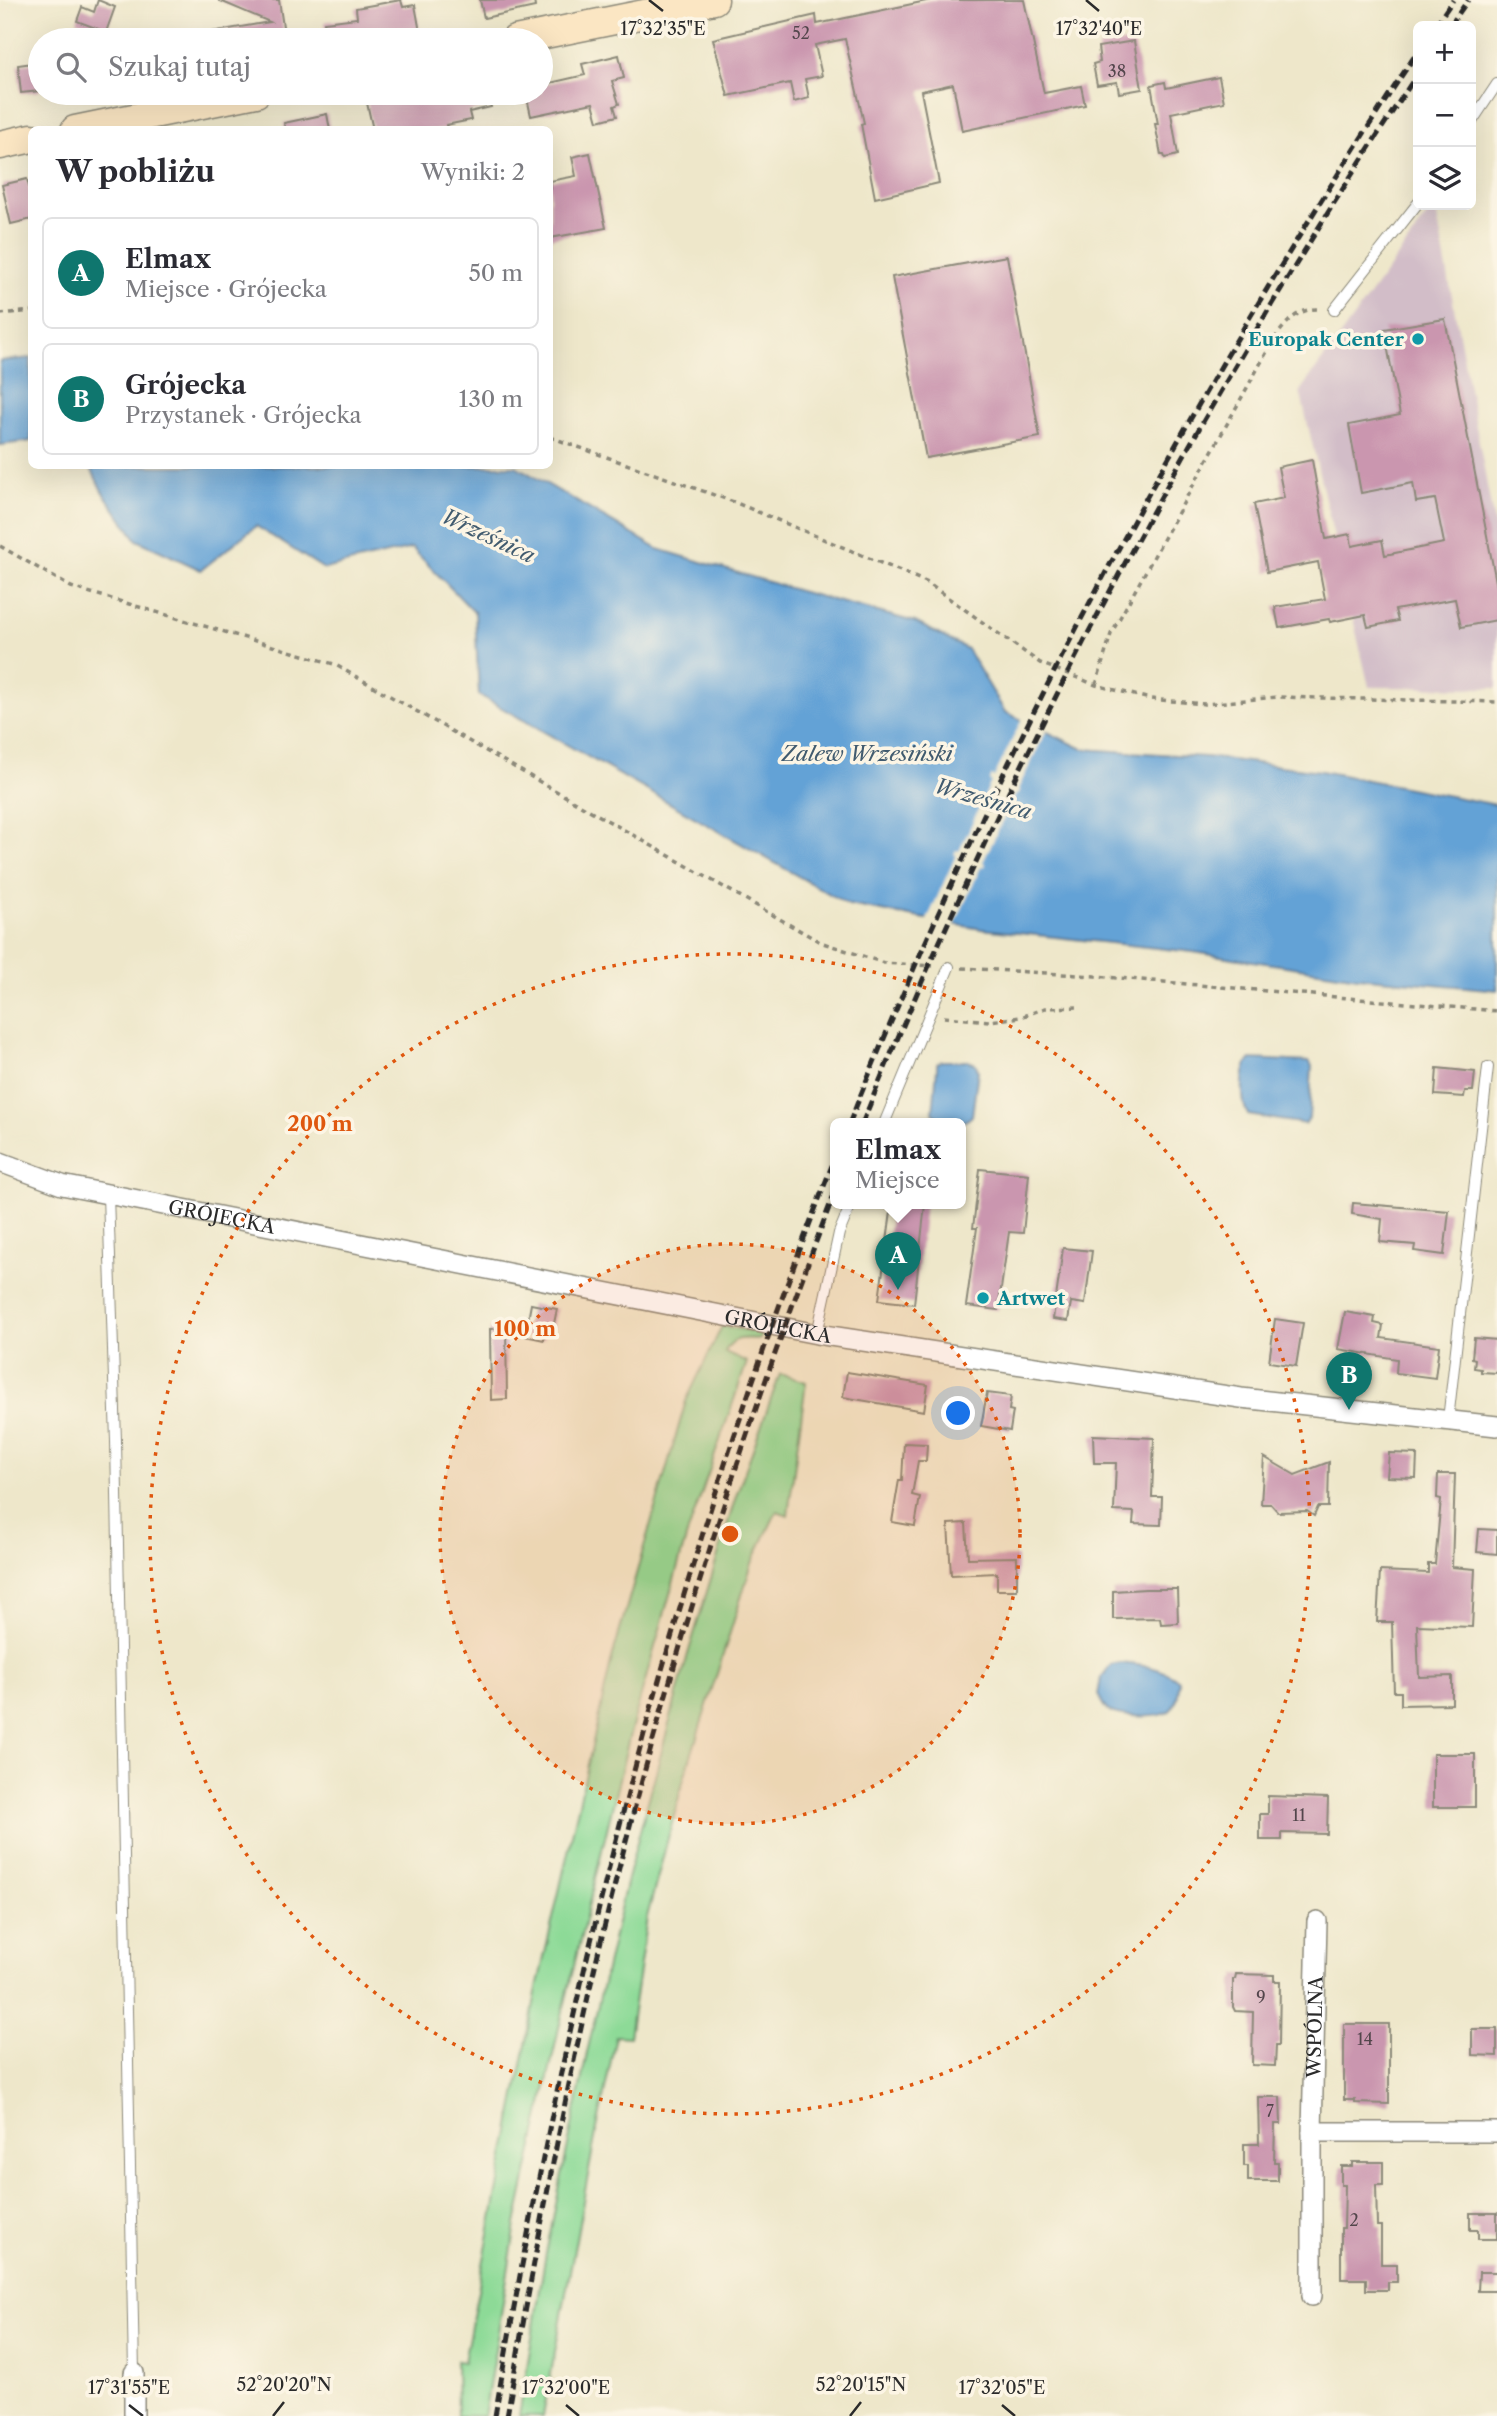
<!DOCTYPE html>
<html lang="pl">
<head>
<meta charset="utf-8">
<style>
  :root { --surface:#fff; --page:#f7f7f7; --text:#2b2b33; --muted:#7c7c81; --line:#e1e1e2; --accent:#0f766e }
  body { margin:0; font-family:"Libre Caslon Text",serif; background:var(--page); color:var(--text) }
  .controls { position:absolute; right:21px; top:21px; display:grid; overflow:hidden; border-radius:10px; box-shadow:0 7px 28px #0002 }
  .controls button { width:63px; height:63px; display:grid; place-items:center; padding:0; border:0; border-bottom:2px solid var(--line); background:var(--surface); color:var(--text); font:35px sans-serif }
  .you { position:absolute; left:959px; top:1414px; width:24px; height:24px; margin:-18px; border:5px solid #fff; border-radius:50%; background:#1a73e8; box-shadow:0 0 0 10px #1a73e833 }
  .badge { display:grid; place-items:center; width:46px; height:46px; border-radius:50%; background:var(--accent); color:#fff; font-size:23px; font-weight:700 }
  .pin { position:absolute; translate:-50% -58px; filter:drop-shadow(0 2px 4px #0008) }
  .pin::after { content:''; position:absolute; top:37px; width:24px; height:21px; background:inherit; clip-path:polygon(0 0,100% 0,50% 100%) }
  .popup { position:absolute; left:830px; top:1118px; width:136px; height:91px; box-sizing:border-box; display:grid; place-content:center; border-radius:10px; background:var(--surface); filter:drop-shadow(0 2px 5px #0005); font-size:23px; white-space:nowrap; color:var(--muted) }
  .popup b { font-size:26px; color:var(--text) }
  .popup::after { content:''; position:absolute; left:50%; top:100%; margin-left:-14px; border:14px solid transparent; border-top-color:var(--surface) }
  .list { margin:0; padding:0; list-style:none }
  h2 { display:flex; justify-content:space-between; align-items:center; height:91px; margin:0; padding:0 28px; font-size:30px }
  h2 small { font-size:23px; font-weight:400; color:var(--muted) }
  .list li { display:grid; grid-template-columns:46px 1fr auto; gap:21px; align-items:center; box-sizing:border-box; height:112px; margin:0 14px 14px; padding:0 14px; border:2px solid var(--line); border-radius:10px }
  .list b { display:block; font-size:26px; white-space:nowrap }
  .list p { margin:0; font-size:23px; white-space:nowrap; color:var(--muted) }
  .list em { font-size:23px; font-style:normal; color:var(--muted) }
  .icon { flex:none; width:38px; height:38px; fill:none; stroke:currentColor; stroke-width:2; stroke-linecap:round; stroke-linejoin:round }
  .map { position:relative; flex:none; width:1497px; height:2416px; overflow:hidden }
  .search { position:absolute; background:var(--surface); box-shadow:0 7px 28px #0002; left:28px; top:28px; width:525px; height:77px; display:flex; align-items:center; gap:18px; box-sizing:border-box; padding:0 24px; border-radius:38px; color:var(--muted); font-size:26px }
  .panel { position:absolute; background:var(--surface); box-shadow:0 7px 28px #0002; left:28px; top:126px; width:525px; height:343px; border-radius:10px }
  .map>svg:first-child { display:block }
  .industrial { fill:#d2bdc8 }
  .green { fill:#8dda97; stroke:#5c8261; stroke-width:2 }
  .water { fill:#63a2d6; stroke:#476680; stroke-width:2 }
  .pier { fill:#eee7ca }
  .building { fill:#ca96af }
  .lines { fill:none; stroke-linecap:round; stroke-linejoin:round }
  .lane-casing { stroke:#8c897a; stroke-width:12 }
  .street-casing { stroke:#8c897a; stroke-width:22 }
  .secondary-casing { stroke:#8c897a; stroke-width:31 }
  .path { stroke:#8c897a; stroke-width:3.5; stroke-dasharray:5 5; stroke-linecap:butt }
  .lane { stroke:#fff; stroke-width:10 }
  .street { stroke:#fff; stroke-width:19 }
  .secondary { stroke:#fbe6c3; stroke-width:28 }
  .rail { stroke:#2b2b2b; stroke-width:5; stroke-dasharray:10 5; stroke-linecap:butt }
  .ticks { fill:none; stroke:#2b2b2b; stroke-width:2.5 }
  .ring { fill:none; stroke:#df570e; stroke-width:3.5; stroke-dasharray:3.5 7 }
  .culture-dot { fill:#0f9aa8; stroke:#fcf5e5; stroke-width:2.5 }
  .labels { text-anchor:middle; stroke-width:7; stroke-linejoin:round; paint-order:stroke }
  .number-label { font-size:16px; fill:#53464c }
  .culture-label { font-size:19px; font-weight:bold; fill:#0d838f; stroke:#fcf5e5; text-anchor:end }
  .street-label { font-size:19px; fill:#2b2b2b; stroke:#fcf5e5 }
  .water-label { font-size:21px; font-style:italic; fill:#415b6f; stroke:#fcf5e5 }
  .ticks-label { font-size:18px; text-anchor:middle; fill:#2b2b2b; stroke:#fcf5e5; stroke-width:7; stroke-linejoin:round; paint-order:stroke }
  .centre { fill:#df570e; stroke:#fcf5e5; stroke-width:3.5 }
  .ring-label { font-size:21px; text-anchor:middle; font-weight:bold; fill:#df570e; stroke:#fcf5e5; stroke-width:7; stroke-linejoin:round; paint-order:stroke }
</style>
</head>
<body>
<div class="map">
<svg width="1497" height="2416" viewBox="0 0 1497 2416">
  <rect width="100%" height="100%" fill="#fcf5e5"/>
  <filter id="ink" filterUnits="userSpaceOnUse"><feTurbulence type="fractalNoise" baseFrequency=".0143" numOctaves="2"/><feDisplacementMap in="SourceGraphic" scale="14" xChannelSelector="R" yChannelSelector="G"/><feConvolveMatrix kernelMatrix="1 2 1 2 8 2 1 2 1" color-interpolation-filters="sRGB"/></filter>
  <filter id="wash" filterUnits="userSpaceOnUse"><feTurbulence type="fractalNoise" baseFrequency=".00686" numOctaves="4" result="noise"/><feDisplacementMap in="SourceGraphic" scale="28" xChannelSelector="R" yChannelSelector="G"/><feGaussianBlur stdDeviation="1.57" result="paint"/><feColorMatrix in="noise" values="0 0 0 0 0 0 0 0 0 0 0 0 0 0 0 0 0 1.4 0 .05"/><feComposite in="paint" operator="in"/></filter>
  <g filter="url(#wash)">
    <rect width="100%" height="100%" fill="#eee7ca"/>
    <path class="industrial" d="M1435,205L1497,539V688L1369,687L1300,391Z"/>
    <g class="green">
      <path d="M722,1326L762,1333L760,1339C745,1338 732,1336 725,1352L747,1362L686,1538L630,1734L558,2032L516,2224L484,2416H457L456,2361L464,2362L536,1993L612,1658L686,1401Z"/>
      <path d="M780,1374L806,1382L788,1515L777,1511L752,1563L684,1778L647,1917L629,2037L616,2036L594,2143L543,2416H519L546,2253L587,2053L627,1879L688,1654L736,1496Z"/>
    </g>
    <g class="water">
      <path d="M31,358V441L0,445V361Z"/>
      <path d="M90,466H516L658,549L799,591L915,622L967,649L1005,712L1083,749L1206,757L1321,771L1497,805V990L1358,977L1193,952L981,929L849,905L479,695L475,613L412,548L324,569L256,526L201,570L137,540L102,491Z"/>
      <path d="M1251,1059L1309,1062L1312,1066L1309,1118L1305,1124L1248,1115C1241,1103 1240,1069 1251,1059Z"/>
      <path d="M942,1061H968L976,1064L978,1071L972,1116C961,1127 943,1124 933,1113L937,1068V1063Z"/>
      <path d="M1121,1663C1141,1665 1164,1667 1179,1681C1179,1692 1177,1706 1168,1712C1158,1719 1117,1717 1107,1710C1103,1706 1101,1700 1098,1695L1101,1678L1111,1665Z"/>
    </g>
    <path class="pier" d="M1023,717L1048,728L1018,789L1020,791L1018,794H1016L983,862L986,864L984,868L981,867L954,927L926,922L956,855L954,854L956,850L959,851L991,782L989,780L991,776L994,777Z"/>
    <g id="blocks">
      <g class="building">
        <path d="M98,0L115,7L106,32L77,21L82,7L94,12Z"/>
        <path d="M218,0H279L285,40H211V32L270,22Z"/>
        <path d="M401,0L403,7L415,5L420,32L371,40H327L324,22L357,18L356,8Z"/>
        <path d="M480,0H534L535,7L484,18Z"/>
        <path d="M931,0H1024L1044,93L1081,86L1085,105L962,131L953,84L921,91L939,183L875,198L861,124L864,123L845,39L815,45L822,76L805,79L809,98L794,102L790,83L728,96L713,39L816,15L817,24Z"/>
        <path d="M1134,41L1142,89L1119,93L1117,82L1097,85L1093,64L1100,62L1098,47Z"/>
        <path d="M619,55L624,78L612,81L619,104L614,106L617,116L598,121L593,103L531,116L526,93H541V85L585,75L582,64Z"/>
        <path d="M40,62V91L21,93L18,65Z"/>
        <path d="M1219,77L1224,102L1171,113L1178,155L1165,158L1164,155H1161L1155,124H1158L1151,85L1165,82L1166,88Z"/>
        <path d="M432,93H488L491,107L469,112L471,120L446,125L447,130H373L367,103L390,98L391,101Z"/>
        <path d="M327,114L330,130H285L284,123Z"/>
        <path d="M590,153L606,228L550,238V181L576,176L572,157Z"/>
        <path d="M27,179L32,198V219L11,224L2,185Z"/>
        <path d="M1007,256L1040,437L926,458L892,277Z"/>
        <path d="M1445,319L1497,587V620L1461,627L1455,599L1395,610L1398,621L1368,627L1365,615L1330,622L1329,619L1279,628L1275,607L1325,599L1318,562L1267,572L1254,504L1284,498L1278,467L1312,460L1326,539L1350,534L1352,546L1382,540L1385,555L1444,543L1435,499L1416,502L1413,483L1361,493L1349,425L1400,415L1384,329Z"/>
        <path d="M1437,1068L1475,1072L1473,1091H1465L1464,1097L1435,1095Z"/>
        <path d="M980,1169L1029,1174L1023,1233L1009,1232L998,1310L966,1306L977,1228H973Z"/>
        <path d="M1353,1203L1449,1211L1444,1255L1414,1251L1415,1245L1380,1242L1382,1219L1352,1214Z"/>
        <path d="M892,1204H925L914,1304L879,1300Z"/>
        <path d="M1063,1248L1092,1251L1085,1304L1071,1302L1068,1321L1053,1319Z"/>
        <path d="M531,1304L557,1309L552,1333L545,1332L544,1340L525,1336Z"/>
        <path d="M1345,1312L1375,1317L1374,1323L1383,1325L1381,1338L1439,1346L1435,1378L1396,1373L1397,1359L1338,1349Z"/>
        <path d="M1275,1319L1303,1323L1296,1366L1269,1362Z"/>
        <path d="M506,1328L507,1399L491,1400L490,1329Z"/>
        <path d="M1474,1338L1497,1340V1373L1481,1372V1369L1474,1368L1475,1359L1472,1358Z"/>
        <path d="M847,1372L928,1385L924,1411L843,1397Z"/>
        <path d="M987,1393L1011,1396L1009,1410L1013,1411L1010,1431L981,1426Z"/>
        <path d="M1093,1435L1154,1438L1152,1497H1162L1161,1525L1133,1524L1134,1512L1114,1511L1116,1463H1094Z"/>
        <path d="M904,1443L927,1444L926,1461H918L912,1495L920,1497L915,1526L892,1522L899,1480H902Z"/>
        <path d="M1389,1453L1417,1454L1416,1478L1387,1477Z"/>
        <path d="M1264,1457L1295,1475L1329,1462L1328,1507H1318L1314,1516L1307,1511L1278,1512L1271,1504H1261Z"/>
        <path d="M1438,1474H1455L1452,1567L1475,1569L1472,1627L1417,1625L1419,1677L1452,1676V1704L1401,1705V1692H1394L1392,1622H1377L1380,1571L1428,1573V1564H1435L1441,1499L1437,1498Z"/>
        <path d="M966,1523L968,1558L1017,1557V1590H997V1573L951,1575L948,1524Z"/>
        <path d="M1479,1529L1497,1530V1554L1477,1552Z"/>
        <path d="M1146,1589H1177L1178,1623L1161,1624L1160,1618L1113,1619V1591Z"/>
        <rect x="1433" y="1754" width="42" height="53"/>
        <path d="M1268,1796L1328,1798L1327,1834L1282,1833V1840H1260V1814H1268Z"/>
        <path d="M1236,1974L1274,1975V1981H1280L1279,2045H1276L1275,2066L1252,2065L1253,2012L1235,2011L1233,2007V1979H1235Z"/>
        <path d="M1344,2024H1389V2104L1355,2103V2100H1344Z"/>
        <path d="M1472,2029H1497V2056L1472,2055Z"/>
        <path d="M1258,2097H1280L1281,2124H1275L1274,2162H1278V2181H1248V2166H1244V2144H1259Z"/>
        <path d="M1352,2162H1383V2185H1376L1377,2226H1381V2264H1397V2282H1388V2290H1366V2279H1341V2228H1344L1345,2185H1341V2166H1352Z"/>
        <path d="M1470,2213H1497V2239H1478V2230H1470Z"/>
        <path d="M1479,2272H1497V2291H1478Z"/>
      </g>
    </g>
  </g>
  <g filter="url(#ink)">
    <use href="#blocks" fill-opacity="0" stroke="#8c897a" stroke-width="2"/>
    <g class="lines">
      <defs>
        <g id="lane">
          <path d="M1471,123L1497,84"/>
          <path d="M1334,310L1418,203"/>
          <path d="M884,1124L949,967"/>
          <path d="M108,1195L116,1441L134,2373"/>
          <path d="M817,1334L839,1233L851,1204"/>
          <path d="M1448,1420L1488,1067"/>
        </g>
        <g id="street">
          <path id="s1" d="M0,1162L62,1185L817,1334L1241,1398L1497,1426"/>
          <path id="s2" d="M1312,2132L1317,1921"/>
          <path d="M1312,2296V2132H1497"/>
          <path d="M134,2373V2416"/>
        </g>
        <g id="secondary">
          <path d="M515,40L714,0"/>
          <path d="M75,130L256,93"/>
          <path d="M0,145L32,138"/>
        </g>
      </defs>
      <use href="#lane" class="lane-casing"/>
      <use href="#street" class="street-casing"/>
      <use href="#secondary" class="secondary-casing"/>
      <g class="path">
        <path d="M0,314L32,311"/>
        <path d="M550,437L734,502L905,573L926,582L1040,663L1096,685L1150,699L1205,704L1277,697L1497,702"/>
        <path d="M0,546L71,587L334,664L820,942L884,963L933,966"/>
        <path d="M1096,685L1111,634L1274,339C1287,322 1297,308 1320,309"/>
        <path d="M962,968L1095,976L1497,1011"/>
        <path d="M944,1017L990,1021L1021,1017L1045,1008L1081,1007"/>
      </g>
      <use href="#lane" class="lane"/>
      <use href="#street" class="street"/>
      <use href="#secondary" class="secondary"/>
      <g class="rail">
        <path d="M1435,26L1453,0"/>
        <path d="M1450,26L1468,0"/>
        <path d="M849,1124C1000,746 1193,389 1418,51"/>
        <path d="M862,1124C1012,755 1198,404 1418,73"/>
        <path d="M495,2416C568,1984 674,1567 835,1158"/>
        <path d="M507,2416C535,2252 565,2090 604,1928C665,1678 742,1432 835,1192"/>
      </g>
    </g>
  </g>
  <path class="ticks" d="M649,0L663,11M1086,0L1099,11M129,2405L143,2416M566,2405L579,2416M1002,2405L1015,2416M273,2416L284,2402M850,2416L861,2402"/>
  <circle cx="730" cy="1534" r="290" fill="#df570e" fill-opacity=".12"/>
  <g class="ring">
    <circle cx="730" cy="1534" r="290"/>
    <circle cx="730" cy="1534" r="580"/>
  </g>
  <g class="culture-dot">
    <circle cx="1418" cy="339" r="7"/>
    <circle cx="983" cy="1298" r="7"/>
  </g>
  <g class="labels">
    <g class="number-label">
      <text x="801" y="39">52</text>
      <text x="1117" y="77">38</text>
      <text x="1299" y="1821">11</text>
      <text x="1261" y="2003">9</text>
      <text x="1365" y="2045">14</text>
      <text x="1270" y="2117">7</text>
      <text x="1354" y="2226">2</text>
    </g>
    <g class="culture-label">
      <text x="1404" y="346">Europak Center</text>
      <text x="997" y="1305" text-anchor="start">Artwet</text>
    </g>
    <g class="street-label">
      <text dy="7" stroke="none"><textPath href="#s1" startOffset="229">GRÓJECKA</textPath></text>
      <text dy="7" stroke="none"><textPath href="#s1" startOffset="796">GRÓJECKA</textPath></text>
      <text dy="7" stroke="none"><textPath href="#s2" startOffset="105">WSPÓLNA</textPath></text>
    </g>
    <g class="water-label">
      <text transform="translate(488 536) rotate(25)" y="7">Wrześnica</text>
      <text x="867" y="761">Zalew Wrzesiński</text>
      <text transform="translate(983 799) rotate(16)" y="7">Wrześnica</text>
    </g>
  </g>
  <g class="ticks-label">
    <text x="663" y="35">17°32'35"E</text>
    <text x="1099" y="35">17°32'40"E</text>
    <text x="284" y="2391">52°20'20"N</text>
    <text x="861" y="2391">52°20'15"N</text>
    <text x="129" y="2394">17°31'55"E</text>
    <text x="566" y="2394">17°32'00"E</text>
    <text x="1002" y="2394">17°32'05"E</text>
  </g>
  <circle cx="730" cy="1534" r="10" class="centre"/>
  <g class="ring-label">
    <text x="320" y="1131">200 m</text>
    <text x="525" y="1336">100 m</text>
  </g>
</svg>
<div class="controls">
<button>+</button>
<button>−</button>
<button><svg class="icon" aria-label="layers" viewBox="0 0 24 24"><path d="M12 4l9 5-9 5-9-5zM3 14l9 5 9-5"/></svg></button>
</div>
<div class="you"></div>
<div class="pin badge" style="left:898px;top:1290px">A</div>
<div class="popup"><b>Elmax</b>Miejsce</div>
<div class="pin badge" style="left:1349px;top:1410px">B</div>
<div class="search"><svg class="icon" aria-label="search" viewBox="0 0 24 24"><circle cx="10" cy="10" r="6"/><path d="M15 15l6 6"/></svg>Szukaj tutaj</div>
<section class="panel">
<h2>W pobliżu<small>Wyniki: 2</small></h2>
<ul class="list">
<li><span class="badge">A</span><div><b>Elmax</b><p>Miejsce · Grójecka</p></div><em>50 m</em></li>
<li><span class="badge">B</span><div><b>Grójecka</b><p>Przystanek · Grójecka</p></div><em>130 m</em></li>
</ul>
</section>
</div>
</body>
</html>
